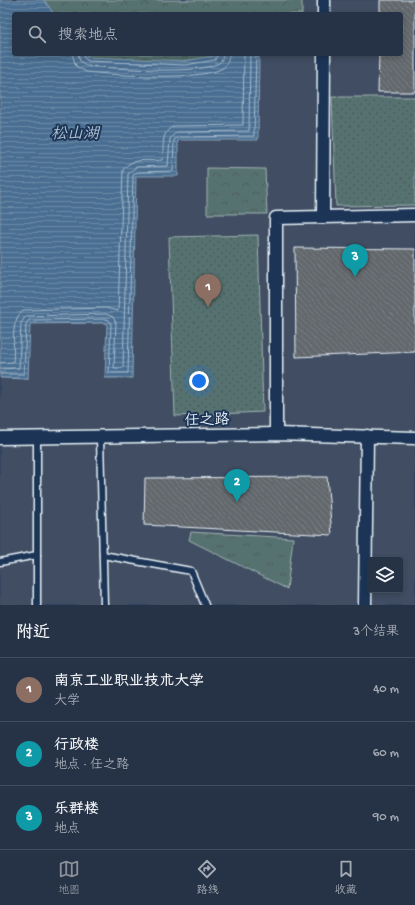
<!DOCTYPE html>
<html lang="zh">
<head>
<meta charset="utf-8">
<style>
  :root { --surface:#263346; --page:#323f51; --text:#f1f3f6; --muted:#a4aab3; --line:#424e5f; --accent:#8c9099 }
  body { margin:0; font-family:"Gochi Hand","LXGW WenKai TC",sans-serif; background:var(--page); color:var(--text) }
  .controls { position:absolute; right:12px; bottom:12px; display:grid; overflow:hidden; border-radius:4px; box-shadow:0 2px 6px #0003 }
  .controls button { width:36px; height:36px; display:grid; place-items:center; padding:0; border:0; border-bottom:1px solid var(--line); background:var(--surface); color:var(--text); font:20px sans-serif }
  .you { position:absolute; left:199px; top:381px; width:14px; height:14px; margin:-10px; border:3px solid #fff; border-radius:50%; background:#1a73e8; box-shadow:0 0 0 6px #1a73e833 }
  .badge { display:grid; place-items:center; width:26px; height:26px; border-radius:50%; background:var(--accent); color:#fff; font-size:13px; font-weight:700 }
  .pin { position:absolute; translate:-50% -33px; filter:drop-shadow(0 1px 2px #0008) }
  .pin::after { content:''; position:absolute; top:21px; width:14px; height:12px; background:inherit; clip-path:polygon(0 0,100% 0,50% 100%) }
  .list { margin:0; padding:0; list-style:none }
  h2 { display:flex; justify-content:space-between; align-items:center; height:52px; margin:0; padding:0 16px; font-size:17px }
  h2 small { font-size:13px; font-weight:400; color:var(--muted) }
  .list li { display:grid; grid-template-columns:26px 1fr auto; gap:12px; align-items:center; box-sizing:border-box; height:64px; padding:0 16px; border-top:1px solid var(--line) }
  .list b { display:block; font-size:15px; white-space:nowrap }
  .list p { margin:0; font-size:13px; white-space:nowrap; color:var(--muted) }
  .list em { font-size:13px; font-style:normal; color:var(--muted) }
  .icon { flex:none; width:22px; height:22px; fill:none; stroke:currentColor; stroke-width:2; stroke-linecap:round; stroke-linejoin:round }
  .map { position:relative; flex:none; width:415px; height:605px; overflow:hidden }
  .search { position:absolute; background:var(--surface); box-shadow:0 2px 6px #0003; left:12px; right:12px; top:12px; height:44px; display:flex; align-items:center; gap:10px; box-sizing:border-box; padding:0 14px; border-radius:4px; color:var(--muted); font-size:15px }
  .sheet { height:244px; background:var(--surface) }
  nav { display:flex; justify-content:space-around; align-items:center; box-sizing:border-box; height:56px; border-top:1px solid var(--line); background:var(--surface); font-size:11px; color:var(--muted) }
  nav a { display:grid; justify-items:center; gap:2px }
  nav .on { color:var(--accent) }
  .map>svg:first-child { display:block }
  .built { fill:#414e62; fill-rule:evenodd }
  .grass { fill:url(#grass-tufts); stroke:#a0b2b4 }
  .forest { fill:url(#forest-crowns); stroke:#a0b2b4 }
  .garden { fill:url(#garden-dots); stroke:#a0b2b4 }
  .water { fill:url(#water-rules); stroke:#89a2ba }
  .lines { fill:none; stroke-linecap:round; stroke-linejoin:round }
  .shore { stroke:#a8bdcf; stroke-width:1 }
  .building { fill:url(#building-back-hatch); stroke:#e8f1f8 }
  .lane-casing { stroke:#e8f1f8; stroke-width:9 }
  .street-casing { stroke:#e8f1f8; stroke-width:15 }
  .lane { stroke:#1d3557; stroke-width:6 }
  .street { stroke:#1d3557; stroke-width:12 }
  .labels { text-anchor:middle; stroke-width:4; stroke-linejoin:round; paint-order:stroke }
  .street-label { font-size:15px; fill:#e8f1f8; stroke:#1d3557 }
  .water-label { font-size:16px; font-style:italic; fill:#b0c3d4; stroke:#1d3557 }
</style>
</head>
<body>
<div class="map">
<svg width="415" height="605" viewBox="0 0 415 605">
  <defs>
    <pattern id="grass-tufts" width="24" height="20" patternUnits="userSpaceOnUse"><rect width="24" height="20" fill="#57726f"/><path d="M3 7l-1-3M5 7V3M7 7l1-3M15 17l-1-3M17 17v-4M19 17l1-3" fill="none" stroke="#4e5b5b"/></pattern>
    <pattern id="forest-crowns" width="20" height="18" patternUnits="userSpaceOnUse"><rect width="20" height="18" fill="#57726f"/><path d="M2 6a3 3 0 1 1 6 0M12 15a3 3 0 1 1 6 0" fill="none" stroke="#4e5b5b"/></pattern>
    <pattern id="garden-dots" width="8" height="8" patternUnits="userSpaceOnUse"><rect width="8" height="8" fill="#57726f"/><path d="M2 2h.1M6 6h.1" fill="none" stroke="#4e5b5b" stroke-width="1.8" stroke-linecap="round"/></pattern>
    <pattern id="water-rules" width="6" height="5" patternUnits="userSpaceOnUse"><rect width="6" height="5" fill="#496e91"/><path d="M0 2.5h6" fill="none" stroke="#6c8aa7"/></pattern>
    <pattern id="building-back-hatch" width="6" height="6" patternUnits="userSpaceOnUse"><rect width="6" height="6" fill="#63676d"/><path d="M-1 5l2 2M0 0l6 6M5-1l2 2" fill="none" stroke="#797d83"/></pattern>
  </defs>
  <rect width="100%" height="100%" fill="#32445e"/>
  <filter id="ink" filterUnits="userSpaceOnUse"><feTurbulence type="fractalNoise" baseFrequency=".025" numOctaves="2"/><feDisplacementMap in="SourceGraphic" scale="8" xChannelSelector="R" yChannelSelector="G"/><feConvolveMatrix kernelMatrix="1 2 1 2 8 2 1 2 1" color-interpolation-filters="sRGB"/></filter>
  <g filter="url(#ink)">
    <path class="built" d="M0,0H415V605H0ZM14,14H401V54H14ZM370,560H400V590H370Z"/>
    <path class="grass" d="M191,532L293,538L287,589L189,540Z"/>
    <g class="forest">
      <path d="M42,0H302V14H52Z"/>
      <path d="M85,54H233L215,58L125,66L88,57Z"/>
      <path d="M207,168L265,169L267,214H207Z"/>
    </g>
    <g class="garden">
      <path d="M332,97H415V205L336,206Z"/>
      <path d="M258,235L263,412L175,416L169,237Z"/>
    </g>
    <path class="water" d="M0,0H44L54,14H14V54H86L88,57L185,61L224,54H259L258,140H178V176H136L132,378H105L107,323L30,324L28,379L0,378Z"/>
    <g class="lines">
      <g class="shore">
        <path d="M72,54L76,66L86,72C114,75 198,81 221,69C227,66 229,60 229,54"/>
        <path d="M78,54L80,61L87,66C116,68 193,75 217,64C222,62 223,58 223,54"/>
        <path d="M83,54L84,58L88,61L185,65L215,60L218,54"/>
        <path d="M0,363L13,362C15,347 9,320 24,310L106,308L118,311L123,170C132,156 149,162 162,160C165,148 159,133 174,126L243,125L244,54"/>
        <path d="M0,369L19,368L21,323L26,316L106,314L113,317L116,323L114,368H123L128,174L136,167L168,166L170,139L176,132L249,131L250,54"/>
        <path d="M0,374H24L26,324L29,320L106,319L109,320L111,324L109,373H128L133,175L137,172L173,171L174,140L178,137L254,136L256,54"/>
      </g>
    </g>
    <g class="building">
      <path d="M380,0H415V92H378L379,54H401V14H380Z"/>
      <path d="M295,248L415,249V352L296,357Z"/>
      <path d="M327,477L332,535L144,525L145,478Z"/>
    </g>
    <g class="lines">
      <defs>
        <g id="lane">
          <path d="M100,437L104,605"/>
          <path d="M103,555L191,571L205,605"/>
          <path d="M0,562L37,555"/>
          <path d="M37,605V438"/>
        </g>
        <g id="street">
          <path d="M324,14V0"/>
          <path d="M323,217L415,215"/>
          <path d="M276,434V218L323,217L324,54"/>
          <path d="M0,438L276,434L415,438"/>
          <path d="M365,605L367,436"/>
        </g>
      </defs>
      <use href="#lane" class="lane-casing"/>
      <use href="#street" class="street-casing"/>
      <use href="#lane" class="lane"/>
      <use href="#street" class="street"/>
    </g>
  </g>
  <g class="labels">
    <g class="street-label">
      <text transform="translate(207 419) rotate(-1)" y="5">任之路</text>
    </g>
    <g class="water-label">
      <text x="75" y="138">松山湖</text>
    </g>
  </g>
</svg>
<div class="controls">
<button><svg class="icon" aria-label="layers" viewBox="0 0 24 24"><path d="M12 4l9 5-9 5-9-5zM3 14l9 5 9-5"/></svg></button>
</div>
<div class="you"></div>
<div class="pin badge" style="left:208px;top:307px;background:#8d6e63">1</div>
<div class="pin badge" style="left:237px;top:502px;background:#0f9aa8">2</div>
<div class="pin badge" style="left:355px;top:277px;background:#0f9aa8">3</div>
<div class="search"><svg class="icon" aria-label="search" viewBox="0 0 24 24"><circle cx="10" cy="10" r="6"/><path d="M15 15l6 6"/></svg>搜索地点</div>
</div>
<section class="sheet">
<h2>附近<small>3个结果</small></h2>
<ul class="list">
<li><span class="badge" style="background:#8d6e63">1</span><div><b>南京工业职业技术大学</b><p>大学</p></div><em>40 m</em></li>
<li><span class="badge" style="background:#0f9aa8">2</span><div><b>行政楼</b><p>地点 · 任之路</p></div><em>60 m</em></li>
<li><span class="badge" style="background:#0f9aa8">3</span><div><b>乐群楼</b><p>地点</p></div><em>90 m</em></li>
</ul>
</section>
<nav>
<a class="on"><svg class="icon" aria-label="map" viewBox="0 0 24 24"><path d="M3 6l6-2 6 2 6-2v14l-6 2-6-2-6 2zM9 4v14M15 6v14"/></svg>地图</a>
<a><svg class="icon" aria-label="directions" viewBox="0 0 24 24"><path d="M12 3l9 9-9 9-9-9zM9 14v-3h6M13 9l2 2-2 2"/></svg>路线</a>
<a><svg class="icon" aria-label="saved" viewBox="0 0 24 24"><path d="M7 4h10v16l-5-4-5 4z"/></svg>收藏</a>
</nav>
</body>
</html>
